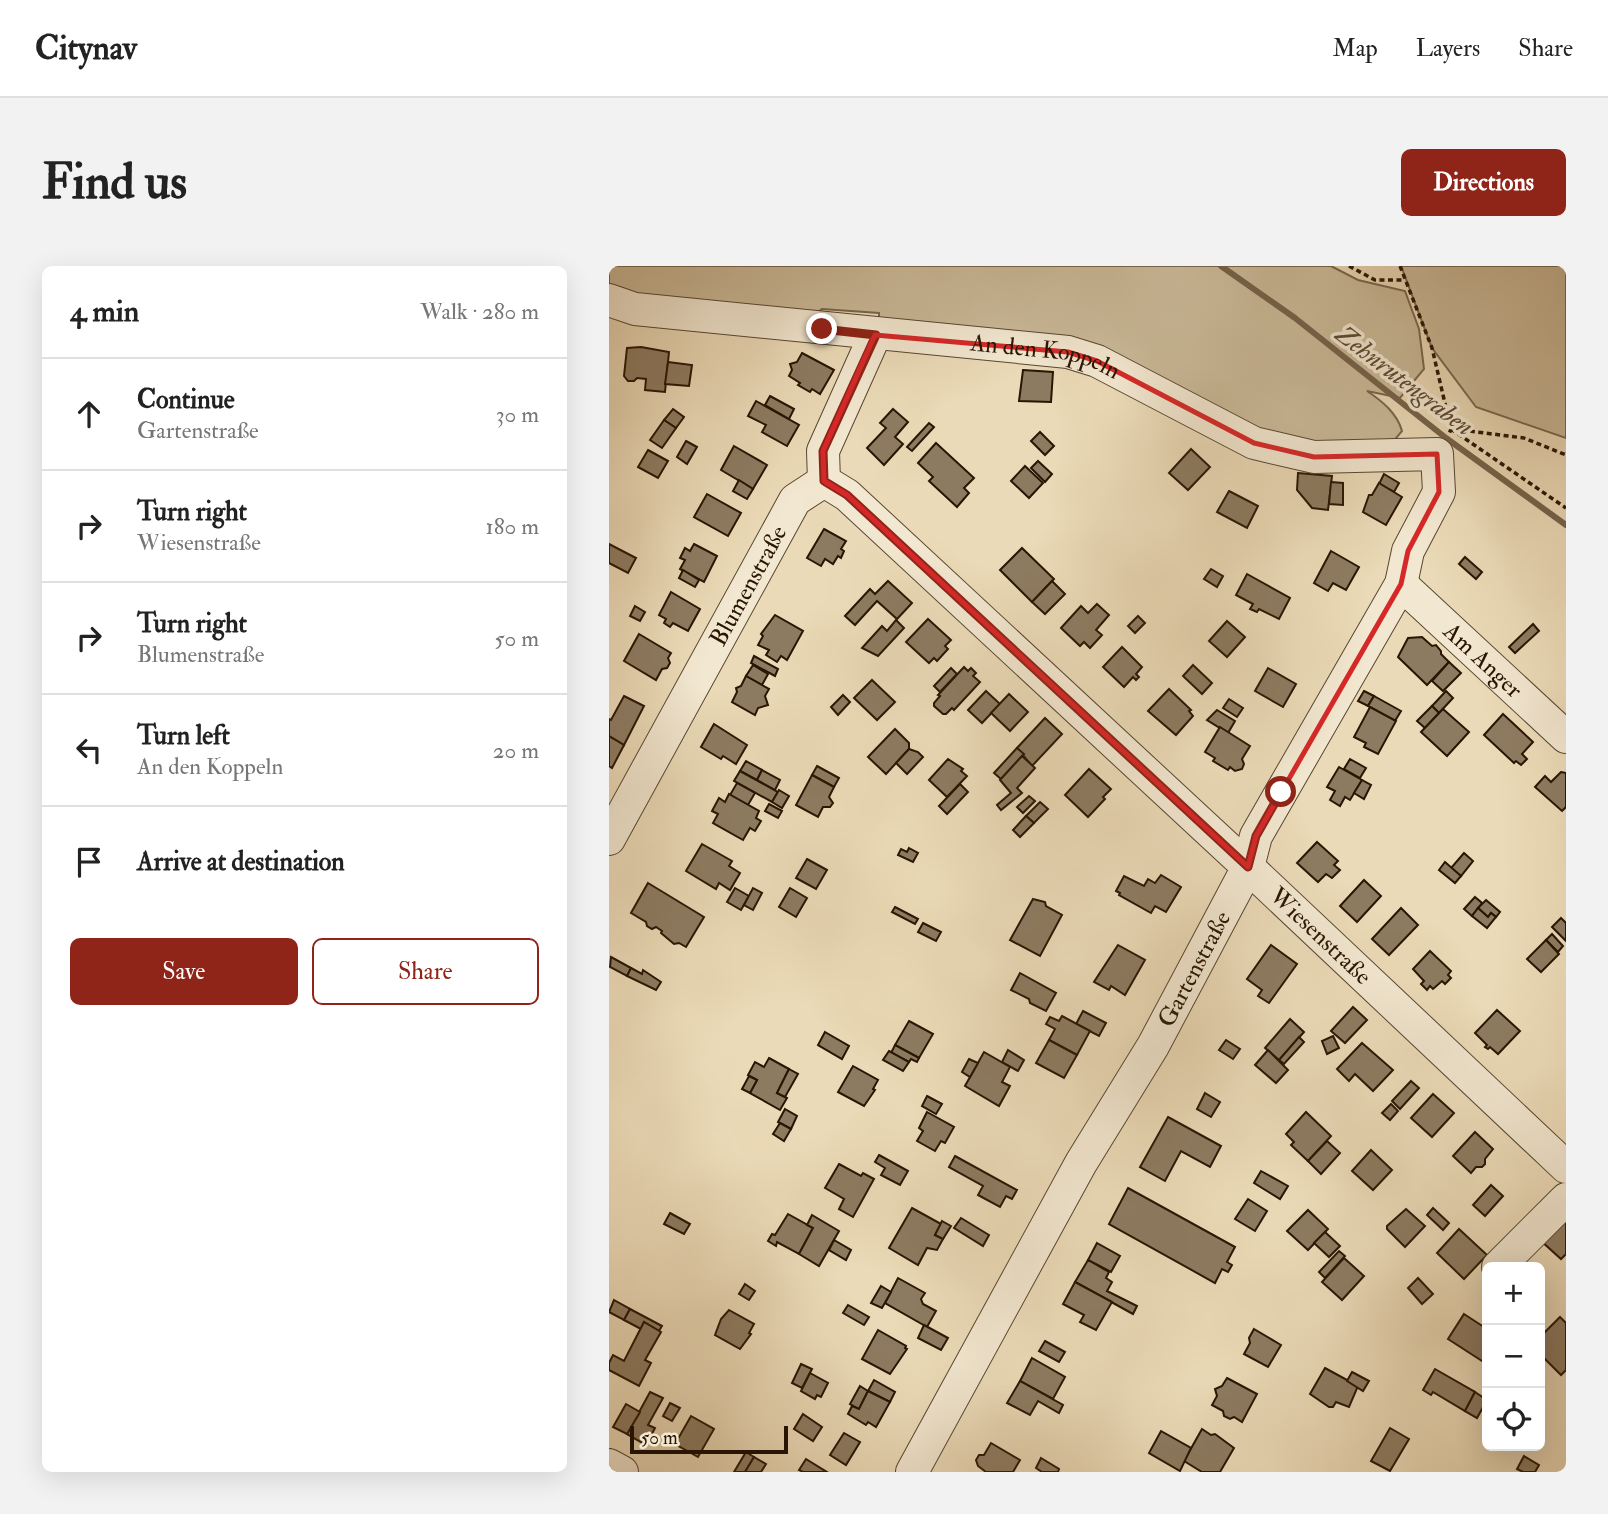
<!DOCTYPE html>
<html lang="en">
<head>
<meta charset="utf-8">
<style>
  :root { --surface:#fff; --page:#f2f2f2; --text:#222; --muted:#767676; --line:#e0e0e0; --accent:#8f2418 }
  body { margin:0; font-family:"IM FELL Double Pica",serif; background:var(--page); color:var(--text) }
  .controls { position:absolute; right:21px; bottom:21px; display:grid; overflow:hidden; border-radius:10px; box-shadow:0 7px 28px #0002 }
  .controls button { width:63px; height:63px; display:grid; place-items:center; padding:0; border:0; border-bottom:2px solid var(--line); background:var(--surface); color:var(--text); font:35px sans-serif }
  .scale { position:absolute; left:21px; bottom:18px; width:158px; box-sizing:border-box; padding-left:7px; border:4px solid #281503; border-top:0; font-size:19px; line-height:24px; white-space:nowrap; color:#281503; -webkit-text-stroke:5px #f2e7d0; paint-order:stroke }
  .stop { position:absolute; width:21px; height:21px; margin:-16px; border:5px solid #8f2418; border-radius:50%; background:#fff }
  .stop.end { background:#8f2418; border-color:#fff; box-shadow:0 2px 7px #0008 }
  .list { margin:0; padding:0; list-style:none }
  h2 { display:flex; justify-content:space-between; align-items:center; height:91px; margin:0; padding:0 28px; font-size:30px }
  h2 small { font-size:23px; font-weight:400; color:var(--muted) }
  .list li { display:grid; grid-template-columns:46px 1fr auto; gap:21px; align-items:center; box-sizing:border-box; height:112px; padding:0 28px; border-top:2px solid var(--line) }
  .list b { display:block; font-size:26px; white-space:nowrap }
  .list p { margin:0; font-size:23px; white-space:nowrap; color:var(--muted) }
  .list em { font-size:23px; font-style:normal; color:var(--muted) }
  .actions { display:flex; gap:14px; padding:21px 28px }
  .actions a { flex:1; padding:16px 0; border:2px solid var(--accent); border-radius:10px; text-align:center; font-size:24px; color:var(--accent) }
  .actions .main { background:var(--accent); color:#fff }
  .icon { flex:none; width:38px; height:38px; fill:none; stroke:currentColor; stroke-width:2; stroke-linecap:round; stroke-linejoin:round }
  .map { position:relative; flex:none; width:957px; height:1206px; overflow:hidden; border-radius:10px }
  header { display:flex; align-items:center; gap:42px; box-sizing:border-box; height:98px; padding:0 35px; background:var(--surface); border-bottom:2px solid var(--line) }
  header strong { font-size:33px }
  nav { display:flex; gap:38px; margin-inline-start:auto; font-size:24px }
  .intro { display:flex; align-items:center; justify-content:space-between; box-sizing:border-box; height:168px; padding:0 42px }
  h1 { margin:0; font-size:49px }
  .button { padding:18px 32px; border-radius:10px; background:var(--accent); color:#fff; font-size:24px; font-weight:700 }
  main { display:flex; gap:42px; padding:0 42px }
  aside { flex:1; background:var(--surface); border-radius:10px; box-shadow:0 7px 28px #0002 }
  .map>svg:first-child { display:block }
  .green { fill:#cab998; stroke:#79674e; stroke-width:2 }
  .lines { fill:none; stroke-linecap:round; stroke-linejoin:round }
  .stream { stroke:#75634a; stroke-width:6 }
  .building { fill:#8d7b61; stroke:#281503; stroke-width:2 }
  .minor-casing { stroke:#594630; stroke-width:34 }
  .path { stroke:#281503; stroke-width:3.5; stroke-dasharray:5 3.5; stroke-linecap:butt }
  .minor { stroke:#f2e7d0; stroke-width:32 }
  .route { stroke:#8f2418; stroke-width:9 }
  .marked { fill:none; stroke:#d62828; stroke-width:5; stroke-linejoin:round }
  .labels { text-anchor:middle; stroke-width:7; stroke-linejoin:round; paint-order:stroke }
  .street-label { font-size:24px; fill:#281503; stroke:#f2e7d0 }
  .water-label { font-size:26px; font-style:italic; fill:#5c4933; stroke:#f2e7d0 }
</style>
</head>
<body>
<header>
<strong>Citynav</strong>
<nav><a>Map</a><a>Layers</a><a>Share</a></nav>
</header>
<div class="intro"><h1>Find us</h1><a class="button">Directions</a></div>
<main>
<aside>
<h2>4 min<small>Walk · 280 m</small></h2>
<ul class="list">
<li><svg class="icon" aria-label="ahead" viewBox="0 0 24 24"><path d="M12 20V5M6 11l6-6 6 6"/></svg><div><b>Continue</b><p>Gartenstraße</p></div><em>30 m</em></li>
<li><svg class="icon" aria-label="right" viewBox="0 0 24 24"><path d="M7 20v-9h11M14 6l5 5-5 5"/></svg><div><b>Turn right</b><p>Wiesenstraße</p></div><em>180 m</em></li>
<li><svg class="icon" aria-label="right" viewBox="0 0 24 24"><path d="M7 20v-9h11M14 6l5 5-5 5"/></svg><div><b>Turn right</b><p>Blumenstraße</p></div><em>50 m</em></li>
<li><svg class="icon" aria-label="left" viewBox="0 0 24 24"><path d="M17 20v-9H6M10 6l-5 5 5 5"/></svg><div><b>Turn left</b><p>An den Koppeln</p></div><em>20 m</em></li>
<li><svg class="icon" aria-label="arrive" viewBox="0 0 24 24"><path d="M6 21V4h12l-3 4 3 4H6"/></svg><div><b>Arrive at destination</b></div></li>
</ul>
<div class="actions"><a class="main">Save</a><a>Share</a></div>
</aside>
<div class="map">
<svg width="957" height="1206" viewBox="0 0 957 1206">
  <rect width="100%" height="100%" fill="#ebdab7"/>
  <filter id="stains"><feTurbulence type="fractalNoise" baseFrequency=".00286" numOctaves="4"/><feColorMatrix values="0 0 0 0 .2 0 0 0 0 .09 0 0 0 0 .02 0 0 0 .5 -.17"/></filter>
  <radialGradient id="worn" r=".72"><stop offset=".6" stop-color="#630" stop-opacity="0"/><stop offset="1" stop-color="#630" stop-opacity=".3"/></radialGradient>
  <g class="green">
    <path d="M0,0H722L749,14L796,25L810,63L815,103L791,132L758,125C773,135 788,147 793,165L778,183L664,171L510,94L270,58V47L213,43L203,51L0,25Z"/>
    <path d="M792,0H957V172L867,141L823,82Z"/>
  </g>
  <g class="lines">
    <path class="stream" d="M612,0L686,52L837,172L957,259"/>
  </g>
  <g class="building">
    <path d="M32,81L60,86L56,126L36,124L37,113L28,112L25,115H19L15,110L18,82Z"/>
    <path d="M193,87L225,104L211,128L203,123L201,126L189,119L191,117L180,110L183,104L181,98L188,96Z"/>
    <path d="M59,96L83,99L80,120L56,118Z"/>
    <path d="M414,104L444,106L442,136L410,135Z"/>
    <path d="M161,130L185,143L180,153L156,139Z"/>
    <path d="M147,135L190,159L178,180L153,166L157,159L139,150Z"/>
    <path d="M64,143L75,151L67,162L55,154Z"/>
    <path d="M284,143L299,156L286,171L294,178L275,199L258,182L277,162L271,157Z"/>
    <path d="M55,154L67,162L53,182L41,174Z"/>
    <path d="M320,157L325,161L303,185L298,181Z"/>
    <path d="M431,166L445,180L436,189L422,175Z"/>
    <path d="M77,175L88,181L78,198L68,191Z"/>
    <path d="M327,177L365,212L355,222L360,227L348,241L320,215L324,211L309,197Z"/>
    <path d="M125,180L158,199L144,223L112,204Z"/>
    <path d="M582,183L601,201L579,224L560,207Z"/>
    <path d="M39,184L59,195L49,212L29,201Z"/>
    <path d="M429,195L443,208L436,216L422,202Z"/>
    <path d="M416,200L434,217L420,232L402,215Z"/>
    <path d="M689,207L723,210L719,244L703,242L688,224Z"/>
    <path d="M775,208L790,217L785,226L770,218Z"/>
    <path d="M130,214L144,223L138,233L124,225Z"/>
    <path d="M722,216L734,217V239L720,238Z"/>
    <path d="M770,217L793,231L777,259L754,246L760,229H763Z"/>
    <path d="M620,225L649,240L638,262L608,246Z"/>
    <path d="M98,228L132,247L119,270L85,251Z"/>
    <path d="M215,263L237,275L232,283L235,285L232,292L229,290L224,298L216,293L212,300L198,292Z"/>
    <path d="M0,278L27,292L19,307L0,297Z"/>
    <path d="M85,278L108,290L95,316L71,303L76,294L71,292L76,282L81,285Z"/>
    <path d="M413,282L445,313L423,336L391,304Z"/>
    <path d="M722,285L750,301L737,324L724,317L719,325L705,317Z"/>
    <path d="M856,291L873,306L867,313L850,298Z"/>
    <path d="M602,303L614,310L608,321L595,313Z"/>
    <path d="M74,304L90,314L86,321L70,312Z"/>
    <path d="M638,308L681,332L670,353L650,343L648,346L641,343L644,338L627,329Z"/>
    <path d="M279,315L303,337L288,353L268,335L246,359L236,350L261,323L266,328Z"/>
    <path d="M443,315L456,328L436,348L423,336Z"/>
    <path d="M62,326L91,343L79,365L64,357L61,361L55,357L57,353L50,349Z"/>
    <path d="M488,338L500,349L487,364L493,369L481,382L475,376L471,380L452,362L472,340L479,347Z"/>
    <path d="M26,340L36,346L31,355L21,350Z"/>
    <path d="M166,349L194,365L178,394L172,390L168,396L157,389L160,384L149,379L154,370L152,368Z"/>
    <path d="M529,350L536,357L526,367L519,360Z"/>
    <path d="M319,353L342,374L336,380L339,383L328,395L325,392L320,397L297,376Z"/>
    <path d="M287,354L295,362L269,390L253,382L273,360L278,365Z"/>
    <path d="M618,355L636,371L618,391L600,375Z"/>
    <path d="M924,358L930,365L906,387L900,381Z"/>
    <path d="M30,368L62,387L59,392L61,397L58,402L53,403L47,414L15,395Z"/>
    <path d="M813,371L823,380L827,379L832,385V388L840,396L818,419L789,391L799,372Z"/>
    <path d="M513,381L533,401L527,408L530,411L527,414L524,411L515,421L494,401Z"/>
    <path d="M145,390L169,403L166,410L142,397Z"/>
    <path d="M840,396L852,407L834,425L823,415Z"/>
    <path d="M144,399L159,408L153,419L137,410Z"/>
    <path d="M584,399L603,417L593,428L574,410Z"/>
    <path d="M355,401L359,405L362,402L367,407L364,410L371,416L345,444L343,442L337,448H334L325,440V437L331,430L329,429Z"/>
    <path d="M342,402L348,408L331,426L325,420Z"/>
    <path d="M659,402L687,418L674,441L646,425Z"/>
    <path d="M137,410L160,423L156,430L159,439L149,442L146,449L123,436L128,426L127,422L132,420Z"/>
    <path d="M263,414L286,436L268,454L245,432Z"/>
    <path d="M560,423L582,444L580,445L584,450L567,469L539,445Z"/>
    <path d="M377,425L391,438L373,457L359,444Z"/>
    <path d="M755,425L765,430L759,440L749,435Z"/>
    <path d="M837,425L844,432L830,447L823,440Z"/>
    <path d="M400,428L419,446L401,465L382,447Z"/>
    <path d="M234,429L241,436L229,449L222,441Z"/>
    <path d="M15,430L35,440L15,479L0,470V453L2,454Z"/>
    <path d="M765,430L792,445L786,455L759,440Z"/>
    <path d="M620,433L634,442L628,451L614,442Z"/>
    <path d="M823,440L830,447L816,462L808,455Z"/>
    <path d="M761,441L787,455L769,488L755,481L757,477L745,471Z"/>
    <path d="M834,443L860,466L838,490L812,466Z"/>
    <path d="M608,444L626,455L619,467L598,454Z"/>
    <path d="M894,448L924,476L913,488L918,493L912,499L907,495L905,497L875,469Z"/>
    <path d="M436,452L453,468L423,500L408,482Z"/>
    <path d="M105,458L138,479L127,498L114,490L112,493L92,481Z"/>
    <path d="M611,461L641,480L633,493L635,498L633,503L626,505L621,501L619,504L604,495L606,492L596,486Z"/>
    <path d="M286,463L300,477V483L277,508L259,491Z"/>
    <path d="M0,470L15,479L3,502L0,500Z"/>
    <path d="M408,482L415,488L392,513L385,507Z"/>
    <path d="M300,483L309,486L314,491L298,508L287,497Z"/>
    <path d="M413,490L426,502L408,522L413,527L392,544L388,539L402,527L391,514Z"/>
    <path d="M339,493L354,503L352,505L358,510L338,531L320,514Z"/>
    <path d="M741,493L757,502L751,512L735,503Z"/>
    <path d="M137,495L153,504L148,514L131,505Z"/>
    <path d="M208,500L230,512L225,521L203,509Z"/>
    <path d="M730,501L753,514L741,534L736,531L731,540L721,534L726,525L718,521Z"/>
    <path d="M480,503L502,523L494,531L496,533L479,551L456,529Z"/>
    <path d="M153,504L171,514L166,524L148,514Z"/>
    <path d="M131,505L169,526L163,536L125,515Z"/>
    <path d="M952,506L957,507V541L953,545L926,521L936,510L942,516Z"/>
    <path d="M203,509L225,521L220,531L224,537L221,541H214L209,551L187,539Z"/>
    <path d="M753,514L762,519L755,533L745,527Z"/>
    <path d="M128,517L146,527L139,539L121,529Z"/>
    <path d="M351,518L359,526L338,548L330,540Z"/>
    <path d="M170,524L180,530L173,542L163,536Z"/>
    <path d="M120,528L150,545L147,552L152,555L146,565L141,562L134,574L104,557L109,548L103,545L110,532L116,536Z"/>
    <path d="M420,530L426,535L414,547L408,541Z"/>
    <path d="M431,536L439,543L425,557L417,550Z"/>
    <path d="M160,538L173,545L169,552L156,545Z"/>
    <path d="M417,550L425,557L411,571L404,564Z"/>
    <path d="M708,576L729,595L725,599L731,604L723,612L717,608L709,616L688,597Z"/>
    <path d="M93,578L123,595L120,600L131,607L121,624L110,617L107,623L77,605Z"/>
    <path d="M300,582L309,587L304,596L289,589L292,583L298,586Z"/>
    <path d="M855,587L864,595L852,610L842,602Z"/>
    <path d="M198,593L218,604L207,623L187,612Z"/>
    <path d="M836,596L852,610L846,617L830,604Z"/>
    <path d="M552,609L572,621L557,646L546,640L542,647L510,629L511,627L507,625L515,610L535,620L539,613L546,617Z"/>
    <path d="M755,614L772,630L748,656L731,640Z"/>
    <path d="M39,617L95,651L77,681L70,677L65,678L52,667L53,665L47,661L43,663L38,660L37,656L22,647Z"/>
    <path d="M126,622L140,630L132,644L118,636Z"/>
    <path d="M144,622L153,627L144,644L135,639Z"/>
    <path d="M181,622L198,632L187,651L170,641Z"/>
    <path d="M866,631L873,637L863,650L855,643Z"/>
    <path d="M424,633L436,636L437,640L453,649L431,690L401,674Z"/>
    <path d="M877,634L891,646L887,651L882,647L879,651L869,642Z"/>
    <path d="M286,641L309,653L306,658L283,646Z"/>
    <path d="M792,642L809,659L780,689L763,673Z"/>
    <path d="M869,642L879,651L882,647L887,651L878,662L863,650Z"/>
    <path d="M952,652L957,657V675L943,661Z"/>
    <path d="M314,657L332,666L327,675L309,666Z"/>
    <path d="M943,668L954,680L949,686L937,674Z"/>
    <path d="M937,674L950,688L932,706L918,693Z"/>
    <path d="M509,679L536,694L516,729L502,720L500,724L485,716Z"/>
    <path d="M662,679L688,698L660,737L649,730L653,724L638,713Z"/>
    <path d="M821,685L842,705L839,709L842,712L836,718L833,715L824,723L821,720L818,724L812,718L815,715L804,703Z"/>
    <path d="M2,691L22,702L18,710L1,701Z"/>
    <path d="M22,702L33,708L34,704L52,716L47,724L18,710Z"/>
    <path d="M411,707L447,727L437,745L421,737L420,733L402,724Z"/>
    <path d="M744,741L758,754L736,777L722,765Z"/>
    <path d="M888,744L911,765L889,788L881,781L879,783L876,781L878,779L866,767Z"/>
    <path d="M474,745L497,757L490,770L467,758Z"/>
    <path d="M453,750L481,765L468,789L440,774L446,763L437,758L441,751L450,755Z"/>
    <path d="M681,753L695,766L670,794L656,782Z"/>
    <path d="M300,755L324,768L310,792L286,779Z"/>
    <path d="M216,766L240,780L233,793L209,779Z"/>
    <path d="M724,770L730,782L718,788L713,775Z"/>
    <path d="M690,771L695,776L675,798L670,794Z"/>
    <path d="M440,774L468,789L455,812L427,797Z"/>
    <path d="M617,774L631,783L624,793L610,784Z"/>
    <path d="M753,777L784,804L764,825L746,808L740,815L728,803Z"/>
    <path d="M286,779L310,792L308,796L302,793L300,796L282,787Z"/>
    <path d="M399,784L415,794L409,805L393,796Z"/>
    <path d="M659,784L679,804L667,817L646,799Z"/>
    <path d="M280,785L300,796L294,805L274,794Z"/>
    <path d="M375,786L401,801L393,816L401,820L390,840L356,820Z"/>
    <path d="M160,792L180,803L168,827L178,832L171,844L141,827L148,814L139,809L146,796L155,801Z"/>
    <path d="M360,793L369,797L361,811L353,806Z"/>
    <path d="M244,800L269,814L264,823L266,824L255,840L229,826Z"/>
    <path d="M180,803L189,808L176,831L168,827Z"/>
    <path d="M140,810L148,814L141,827L133,823Z"/>
    <path d="M802,815L810,822L791,843L783,835Z"/>
    <path d="M596,827L611,836L602,851L588,843Z"/>
    <path d="M824,828L845,847L823,871L802,852Z"/>
    <path d="M318,830L333,838L327,848L313,840Z"/>
    <path d="M782,838L789,845L781,854L773,847Z"/>
    <path d="M176,843L188,850L182,863L169,856Z"/>
    <path d="M318,846L345,861L336,877L332,875L326,885L308,875L314,865L310,862Z"/>
    <path d="M697,846L722,870L699,895L682,879L685,876L677,868Z"/>
    <path d="M559,851L612,880L601,901L572,885L556,915L531,901Z"/>
    <path d="M171,857L182,863L175,875L164,868Z"/>
    <path d="M866,866L884,883L876,893V898L873,901H867L862,907L844,890Z"/>
    <path d="M718,875L731,887L712,908L699,895Z"/>
    <path d="M762,884L783,904L764,924L743,905Z"/>
    <path d="M270,889L299,905L291,919L272,909L276,902L266,896Z"/>
    <path d="M346,890L408,924L403,933L397,930L391,941L369,929L374,920L340,901Z"/>
    <path d="M230,898L252,910L254,907L265,913L244,951L230,943L235,933L216,922Z"/>
    <path d="M652,905L679,920L671,933L645,917Z"/>
    <path d="M882,919L894,930L876,950L864,939Z"/>
    <path d="M519,922L626,981L618,996L623,999L619,1006L613,1003L606,1017L500,958Z"/>
    <path d="M639,933L658,945L646,965L626,953Z"/>
    <path d="M303,942L332,958L326,969L334,973L328,984L318,982L309,999L280,982Z"/>
    <path d="M824,942L840,957L834,964L818,949Z"/>
    <path d="M797,943L816,960L796,981L778,963V960Z"/>
    <path d="M699,944L719,963L699,984L678,965Z"/>
    <path d="M61,947L81,958L75,968L55,958Z"/>
    <path d="M179,948L204,962L190,988L168,976L167,980L159,975L163,968L166,969Z"/>
    <path d="M203,949L230,965L210,1000L190,988L204,962L198,959Z"/>
    <path d="M352,952L380,969L374,980L345,962Z"/>
    <path d="M957,954V988L952,993L931,974Z"/>
    <path d="M333,955L342,960L334,973L326,969Z"/>
    <path d="M850,963L878,989L855,1013L828,987Z"/>
    <path d="M716,966L731,980L720,991L705,977Z"/>
    <path d="M225,974L242,984L237,994L220,984Z"/>
    <path d="M488,977L511,990L502,1006L479,994Z"/>
    <path d="M730,985L736,990L716,1012L710,1006Z"/>
    <path d="M735,992L755,1010L733,1034L713,1016Z"/>
    <path d="M479,994L500,1006L497,1012L503,1016L498,1025L528,1040L524,1048L466,1016Z"/>
    <path d="M289,1012L316,1027L312,1033L314,1038L327,1045L318,1061L276,1037Z"/>
    <path d="M809,1012L824,1028L813,1038L799,1022Z"/>
    <path d="M466,1016L503,1036L487,1064L471,1056L475,1049L454,1038Z"/>
    <path d="M136,1018L146,1025L140,1034L130,1028Z"/>
    <path d="M272,1020L282,1026L273,1042L262,1037Z"/>
    <path d="M5,1034L21,1043L15,1054L0,1046Z"/>
    <path d="M239,1039L260,1051L255,1059L234,1047Z"/>
    <path d="M21,1043L53,1060L50,1065L35,1056L32,1063L15,1054Z"/>
    <path d="M120,1044L145,1058L140,1067L142,1068L131,1083L106,1069L112,1053Z"/>
    <path d="M855,1048L878,1063V1088L873,1095L839,1073Z"/>
    <path d="M951,1051L957,1057V1104L952,1109L931,1088V1071Z"/>
    <path d="M35,1056L52,1066L36,1094L42,1097L30,1120L0,1104V1097L4,1089L15,1095Z"/>
    <path d="M315,1059L339,1072L332,1084L309,1072Z"/>
    <path d="M645,1063L672,1079L659,1101L635,1088L641,1077L640,1072Z"/>
    <path d="M269,1064L297,1080L296,1082L298,1083L281,1108L253,1093Z"/>
    <path d="M436,1075L456,1086L450,1096L430,1085Z"/>
    <path d="M423,1092L456,1111L444,1133L411,1115Z"/>
    <path d="M192,1098L203,1103L193,1122L183,1117Z"/>
    <path d="M716,1102L749,1120L740,1141L727,1136L724,1141H720L701,1128Z"/>
    <path d="M826,1103L866,1126L856,1145L824,1126L822,1129L814,1124Z"/>
    <path d="M743,1106L760,1115L754,1125L738,1115Z"/>
    <path d="M201,1107L219,1117L212,1131L208,1129L206,1133L192,1125Z"/>
    <path d="M618,1112L648,1128L633,1156L625,1151L621,1153L615,1150L614,1145L603,1139L608,1130L606,1123L613,1120Z"/>
    <path d="M265,1114L286,1126L281,1136L259,1125Z"/>
    <path d="M411,1115L454,1139L450,1147L429,1135L421,1149L398,1137Z"/>
    <path d="M251,1120L259,1125L250,1143L241,1138Z"/>
    <path d="M259,1125L281,1136L267,1161L259,1156L257,1159L239,1148L243,1140L250,1143Z"/>
    <path d="M41,1126L54,1132L39,1159L46,1162L37,1179L18,1168Z"/>
    <path d="M866,1126L878,1134L868,1152L856,1145Z"/>
    <path d="M61,1137L71,1142L63,1155L54,1150Z"/>
    <path d="M17,1138L31,1146L18,1168L4,1161Z"/>
    <path d="M194,1148L213,1161L204,1175L185,1163Z"/>
    <path d="M82,1150L105,1163L89,1191L66,1178Z"/>
    <path d="M781,1162L800,1173L781,1205L762,1195Z"/>
    <path d="M593,1163L602,1169L606,1168L625,1182L611,1206H593L575,1195Z"/>
    <path d="M552,1165L582,1182L571,1205L540,1187Z"/>
    <path d="M235,1167L251,1176L237,1199L221,1189Z"/>
    <path d="M382,1177L411,1194L404,1206H377L369,1200L367,1194L370,1189H375Z"/>
    <path d="M137,1186L145,1191L136,1206H125Z"/>
    <path d="M915,1190L930,1199L926,1206H914L908,1203Z"/>
    <path d="M145,1191L157,1198L152,1206H136Z"/>
    <path d="M432,1192L450,1203L449,1206H433L427,1202Z"/>
    <path d="M197,1193L218,1206H194L190,1204Z"/>
  </g>
  <g class="lines">
    <defs>
      <g id="minor">
        <path id="s1" d="M0,34L26,43L459,86L488,95L645,177L705,191L828,188L830,226L799,285L792,318L647,570L639,601L544,780L472,897L303,1206"/>
        <path id="s2" d="M215,215L238,229L639,601L957,901"/>
        <path d="M215,215L214,185L266,69"/>
        <path id="s3" d="M792,318L957,471"/>
        <path id="s4" d="M0,573L186,234L215,215"/>
        <path d="M889,1001L957,933"/>
        <path d="M0,1199L13,1206"/>
      </g>
    </defs>
    <use href="#minor" class="minor-casing"/>
    <g class="path">
      <path d="M740,0L766,14H794"/>
      <path d="M791,0L823,82L842,163L840,168"/>
      <path d="M842,163L957,242"/>
      <path d="M844,163L915,172L957,189"/>
    </g>
    <use href="#minor" class="minor"/>
  </g>
  <g class="lines">
    <path class="route" d="M213,63L267,69L214,185L215,215L238,229L639,601L647,570L672,526"/>
  </g>
  <path class="marked" d="M266,69L459,86L488,95L645,177L705,191L828,188L830,226L799,285L792,318L647,570L639,601L238,229L215,215L214,185Z"/>
  <g class="labels">
    <g class="street-label">
      <text dy="8" stroke="none"><textPath href="#s1" startOffset="441">An den Koppeln</textPath></text>
      <text dy="8" stroke="none"><textPath href="#s4" startOffset="289">Blumenstraße</textPath></text>
      <text dy="8" stroke="none"><textPath href="#s3" startOffset="112">Am Anger</textPath></text>
      <text dy="8" stroke="none"><textPath href="#s2" startOffset="674">Wiesenstraße</textPath></text>
      <text transform="translate(585 703) rotate(-62)" y="8">Gartenstraße</text>
    </g>
    <g class="water-label">
      <text transform="translate(796 114) rotate(37)" y="9">Zehnrutengraben</text>
    </g>
  </g>
  <rect width="100%" height="100%" filter="url(#stains)"/>
  <rect width="100%" height="100%" fill="url(#worn)"/>
</svg>
<div class="controls">
<button>+</button>
<button>−</button>
<button><svg class="icon" aria-label="locate" viewBox="0 0 24 24"><circle cx="12" cy="12" r="6"/><path d="M12 2v4M12 18v4M2 12h4M18 12h4"/></svg></button>
</div>
<div class="scale">50 m</div>
<div class="stop" style="left:672px;top:526px"></div>
<div class="stop end" style="left:213px;top:63px"></div>
</div>
</main>
</body>
</html>
